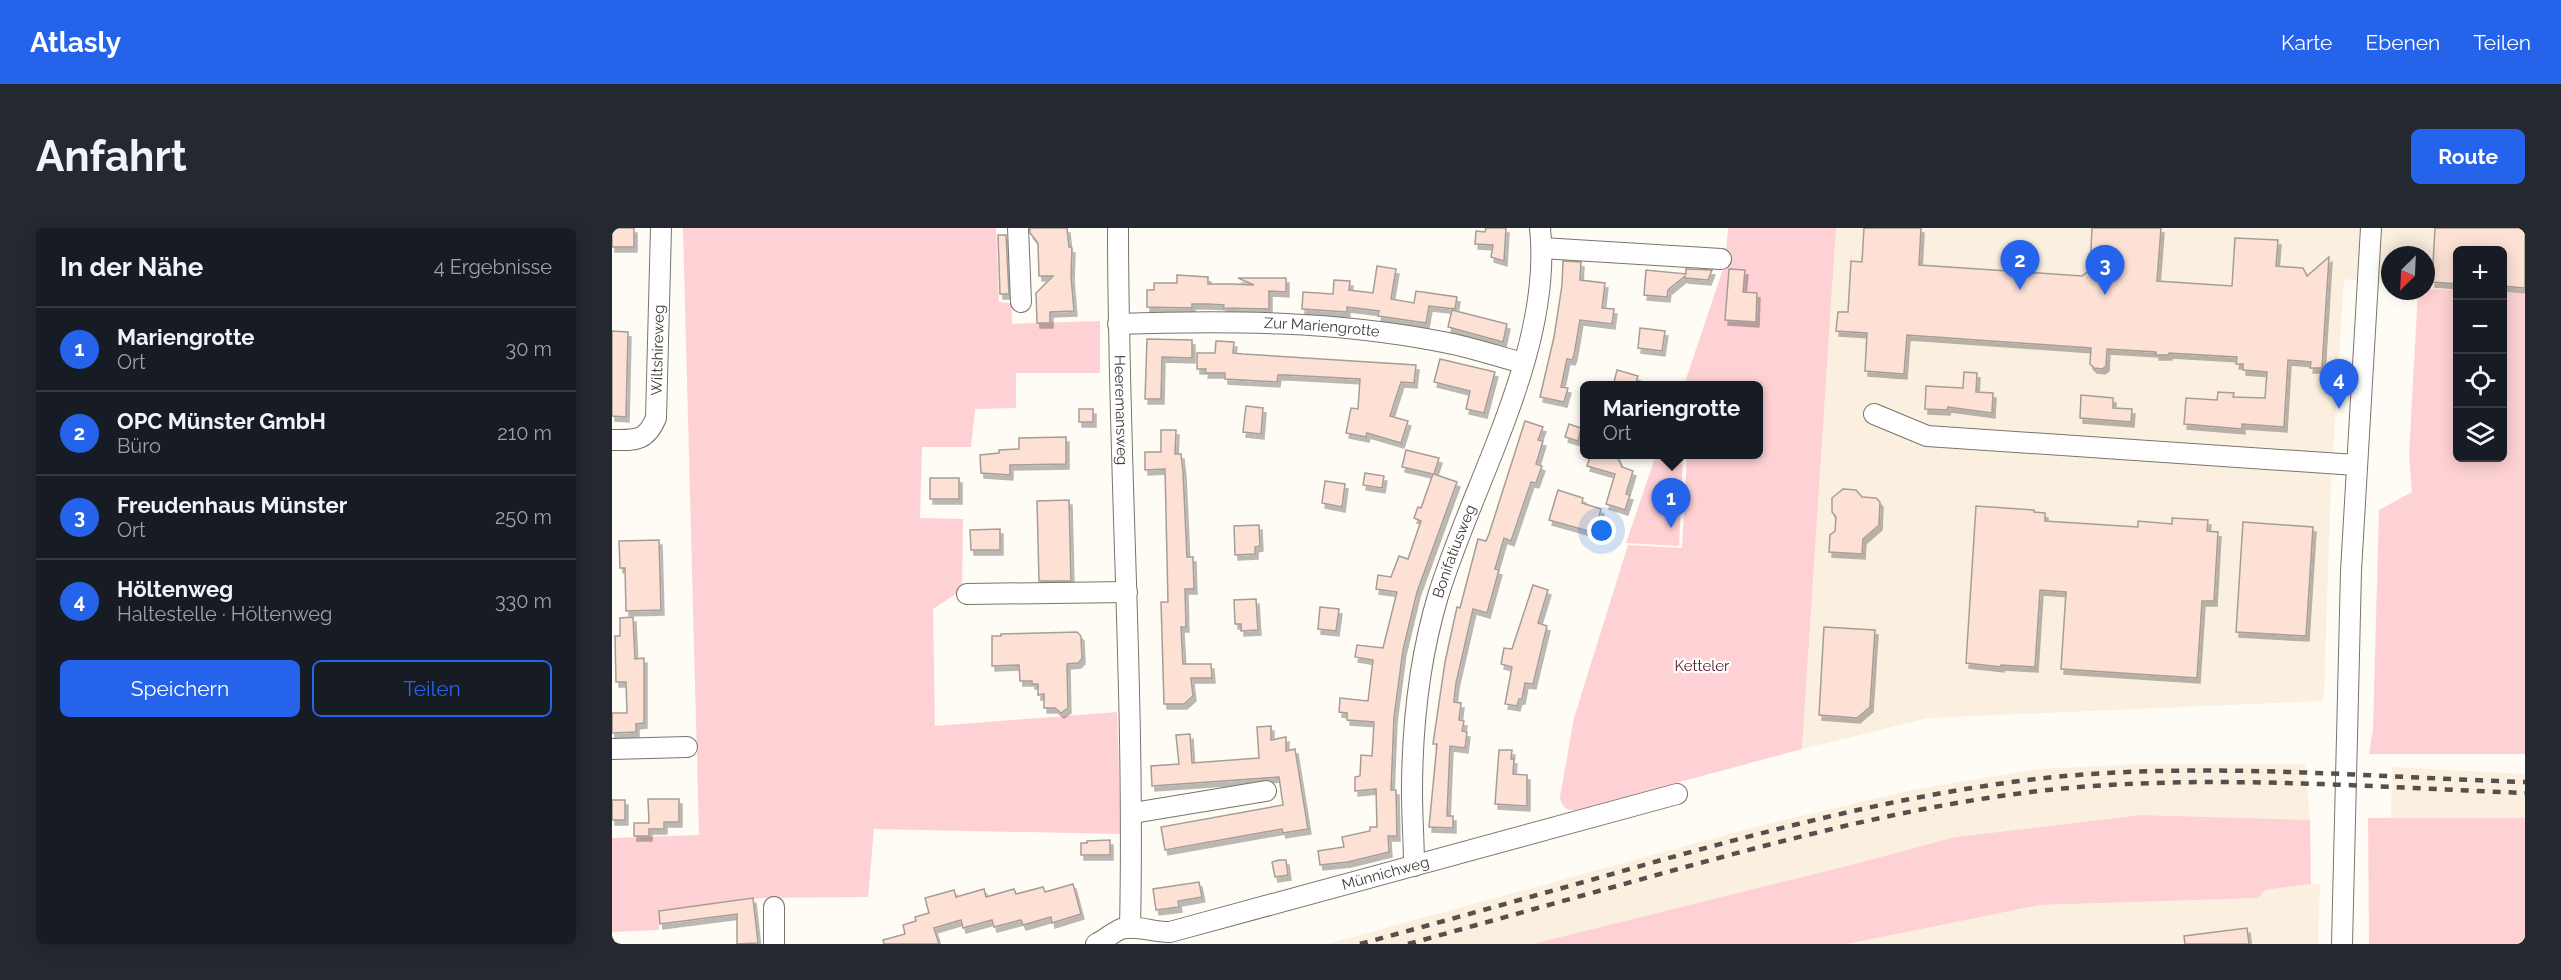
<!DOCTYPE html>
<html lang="de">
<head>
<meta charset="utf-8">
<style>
  :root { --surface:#171b24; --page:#242831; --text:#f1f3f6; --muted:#9ea1a6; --line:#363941; --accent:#2563eb }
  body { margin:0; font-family:Raleway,sans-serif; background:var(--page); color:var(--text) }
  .controls { position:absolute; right:18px; top:18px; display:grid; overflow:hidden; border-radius:9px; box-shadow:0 3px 15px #0003 }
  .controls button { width:54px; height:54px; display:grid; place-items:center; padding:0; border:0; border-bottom:2px solid var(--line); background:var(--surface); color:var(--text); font:30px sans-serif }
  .compass { position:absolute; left:1769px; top:18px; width:54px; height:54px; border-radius:50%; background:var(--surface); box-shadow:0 3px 15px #0003; rotate:204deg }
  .you { position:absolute; left:990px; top:303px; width:21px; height:21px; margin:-15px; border:4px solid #fff; border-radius:50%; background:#1a73e8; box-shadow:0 0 0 9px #1a73e833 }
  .badge { display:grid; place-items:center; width:39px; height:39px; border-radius:50%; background:var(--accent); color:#fff; font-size:20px; font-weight:700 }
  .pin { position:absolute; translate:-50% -50px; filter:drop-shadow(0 2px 3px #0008) }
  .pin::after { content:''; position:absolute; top:32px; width:21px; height:18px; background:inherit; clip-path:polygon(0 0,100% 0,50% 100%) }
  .popup { position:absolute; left:968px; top:153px; width:183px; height:78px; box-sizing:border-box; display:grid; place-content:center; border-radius:9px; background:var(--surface); filter:drop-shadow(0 2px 4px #0005); font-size:20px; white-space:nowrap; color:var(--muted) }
  .popup b { font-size:22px; color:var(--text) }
  .popup::after { content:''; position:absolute; left:50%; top:100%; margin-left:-12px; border:12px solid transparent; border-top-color:var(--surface) }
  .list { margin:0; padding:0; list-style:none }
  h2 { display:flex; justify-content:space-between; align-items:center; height:78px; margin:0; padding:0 24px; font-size:26px }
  h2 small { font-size:20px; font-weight:400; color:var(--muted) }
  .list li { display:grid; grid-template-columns:39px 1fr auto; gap:18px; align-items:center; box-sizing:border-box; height:84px; padding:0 24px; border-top:2px solid var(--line) }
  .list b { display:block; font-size:22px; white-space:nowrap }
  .list p { margin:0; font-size:20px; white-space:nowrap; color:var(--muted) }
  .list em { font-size:20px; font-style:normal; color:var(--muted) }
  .actions { display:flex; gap:12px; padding:18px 24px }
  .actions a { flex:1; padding:14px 0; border:2px solid var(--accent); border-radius:9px; text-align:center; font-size:21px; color:var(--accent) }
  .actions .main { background:var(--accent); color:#fff }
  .icon { flex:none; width:33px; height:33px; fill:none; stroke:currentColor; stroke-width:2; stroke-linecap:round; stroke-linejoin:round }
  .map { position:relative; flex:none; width:1913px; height:716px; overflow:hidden; border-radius:9px }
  header { display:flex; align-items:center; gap:36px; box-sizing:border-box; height:84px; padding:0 30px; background:var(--accent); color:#fff }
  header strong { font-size:28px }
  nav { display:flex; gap:33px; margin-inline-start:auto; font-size:21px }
  .intro { display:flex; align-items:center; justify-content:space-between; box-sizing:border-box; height:144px; padding:0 36px }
  h1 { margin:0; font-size:42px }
  .button { padding:15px 27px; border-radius:9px; background:var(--accent); color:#fff; font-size:21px; font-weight:700 }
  main { display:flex; gap:36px; padding:0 36px }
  aside { flex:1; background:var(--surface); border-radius:9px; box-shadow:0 3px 15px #0003 }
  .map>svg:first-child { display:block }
  .built { fill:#fbf0e0 }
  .green { fill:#fed2d5 }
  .building { fill:#fde1d5; stroke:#a79d98; stroke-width:1.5; filter:url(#shadow) }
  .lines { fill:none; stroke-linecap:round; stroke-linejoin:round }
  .minor-casing { stroke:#7a746c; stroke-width:22 }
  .minor { stroke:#fff; stroke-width:20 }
  .rail { stroke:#54504d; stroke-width:4.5; stroke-dasharray:8 8; stroke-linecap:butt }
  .labels { text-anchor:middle; stroke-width:4.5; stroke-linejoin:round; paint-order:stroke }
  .street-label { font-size:15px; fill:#3f3c39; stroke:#fff }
  .park-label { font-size:15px; fill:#541924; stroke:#fff }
</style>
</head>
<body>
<header>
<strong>Atlasly</strong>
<nav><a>Karte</a><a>Ebenen</a><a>Teilen</a></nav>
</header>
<div class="intro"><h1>Anfahrt</h1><a class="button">Route</a></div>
<main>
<aside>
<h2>In der Nähe<small>4 Ergebnisse</small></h2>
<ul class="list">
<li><span class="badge">1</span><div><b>Mariengrotte</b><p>Ort</p></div><em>30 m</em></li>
<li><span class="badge">2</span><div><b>OPC Münster GmbH</b><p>Büro</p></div><em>210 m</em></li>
<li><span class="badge">3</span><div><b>Freudenhaus Münster</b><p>Ort</p></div><em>250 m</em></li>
<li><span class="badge">4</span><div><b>Höltenweg</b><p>Haltestelle · Höltenweg</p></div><em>330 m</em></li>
</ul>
<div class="actions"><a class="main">Speichern</a><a>Teilen</a></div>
</aside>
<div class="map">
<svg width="1913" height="716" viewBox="0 0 1913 716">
  <defs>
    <filter id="shadow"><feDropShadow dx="3" dy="5" stdDeviation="0" flood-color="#0004"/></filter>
  </defs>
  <rect width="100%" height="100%" fill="#fffbf5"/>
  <g class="built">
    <path d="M1224,0H1913V65L1891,64L1890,22H1846L1845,62L1814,61V27H1778V57L1732,51L1719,255L1712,468L1709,473L1317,490L1190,521Z"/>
    <path d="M1528,536H1693L1698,592L1529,587L1343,609L1235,638L920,716H715L1143,599L1305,561L1427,541Z"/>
    <path d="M1780,539L1913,546V590H1779Z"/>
    <path d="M1699,656H1708L1706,716H1235L1428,677L1645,670L1653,662Z"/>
  </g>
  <g class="green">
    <path d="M71,0H384L387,74L399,75L400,96L488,93V145H404V180L363,181L359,219H310L308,290L351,291L350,362L321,381L323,498L505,484L509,606L262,601L256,669L150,670L47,682V702L0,704V610L87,607Z"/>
    <path d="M1116,0H1224L1190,521L964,582C954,583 949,578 948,569L962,490L1016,317L1070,320L1075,227L1146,226V158L1072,157L1113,35Z"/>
    <path d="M1814,61L1845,62L1846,230H1890L1891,64L1913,65V526H1757L1761,501L1767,282L1800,264L1797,227L1806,63H1814Z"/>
    <path d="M1044,227H1071L1067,318L1014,315Z"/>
    <path d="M1529,587L1698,592L1699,656L1653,662L1646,670L1428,677L1235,716H920L1235,638L1343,609Z"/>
    <path d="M1756,590H1913V716H1757Z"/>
  </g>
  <g class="building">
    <rect x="0" y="0" width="22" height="19"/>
    <path d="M418,0H455L457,19L460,20L459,48L462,83L438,84V95H425L424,65L441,48H427L426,15L418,5Z"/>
    <path d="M874,0H894L892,33L879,29L881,17L863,16L864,3L873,4Z"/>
    <path d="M1252,0H1309L1307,37L1470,48L1478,42L1480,0H1549L1545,53L1620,58L1623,10L1666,12L1664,38L1691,40L1695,48L1717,29L1710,140H1698L1699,134L1676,132L1672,199L1630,196V201L1572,196L1574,170L1605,172L1606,164L1622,165L1621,169L1653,170L1655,144L1631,142V136H1624L1625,129L1557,125V127H1544V124L1495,121L1494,138L1490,141L1482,140L1478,136L1479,120L1295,107L1292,146L1253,143L1255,105L1224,103L1226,84H1236L1239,33L1250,34Z"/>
    <path d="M1823,0H1913V60L1890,58V22H1845V56L1820,54Z"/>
    <path d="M386,7H394L397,66H388Z"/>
    <path d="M951,33L969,34L968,52L993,55L990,80L1002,81L1000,96L968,92L962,127L960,132L955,131L949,159L956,160L952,174L928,169L942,109L950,57Z"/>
    <path d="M765,38L784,41L779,71L802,75L804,63L845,69L843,81L817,78L814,95L766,88L767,83L735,79V84L690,81L691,64L721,66L722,52L738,53L737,62L761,65Z"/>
    <path d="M1074,41L1100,42L1096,52L1073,50V48L1056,62L1055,69L1032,67L1034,42L1074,46Z"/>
    <path d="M1117,41L1133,42L1131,64L1145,65L1144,94L1113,92Z"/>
    <path d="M565,47L596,49V56H620L642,57L626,50H674V64L657,63V81L611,80L612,77L596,76H580V80L535,79V62H542V55H565Z"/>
    <path d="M840,82L895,96L891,114L836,99Z"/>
    <path d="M1028,100L1053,103L1050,123L1026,120Z"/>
    <path d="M0,103L16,104L14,189L0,188Z"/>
    <path d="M535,111L580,112V130L550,129L549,171H533Z"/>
    <path d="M604,113L622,114L621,125L631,126L804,137L802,155L789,154L778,188L796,193L789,215L755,205L754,209L734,205L739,180L746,181L748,151L674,147H666L665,154L613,151V145H593L594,141H585V125H603Z"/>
    <path d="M828,131L883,144L872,185L854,181L858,163L822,154Z"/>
    <path d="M1005,142L1026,148L1023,158H1001Z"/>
    <path d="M1352,144L1365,145L1364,164L1381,165L1380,185L1336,179L1335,182L1313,181L1314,158L1351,160Z"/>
    <path d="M1469,167L1501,170V180L1520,181L1519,194L1468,190Z"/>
    <path d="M634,178L651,180L649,206L631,204Z"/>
    <rect x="467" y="181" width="14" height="13"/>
    <path d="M913,193L931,199L926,212L931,213L924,236L930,238L924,255L919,254L899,313L892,310L883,341L887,342L875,385L861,381L844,455L842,474L849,475L847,492L852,493L850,503L855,504L853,520L838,518L835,588H841V600L817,599L825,516H821L833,434L845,379L848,380L866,311L874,313L877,306Z"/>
    <path d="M957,196L969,200L966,213L953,209Z"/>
    <path d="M549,202H564L563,226H569L571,244L575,329H581L582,361H573L574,399H569L571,436H599L600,450H579L581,468L572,476H552L549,374H556L553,241L533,242V224H549Z"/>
    <path d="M454,209V236L398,237V247L369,245L368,227L387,225V222L407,221V210Z"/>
    <path d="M794,222L827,230L822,246L845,254L805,364L791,422L782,489L779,562H784L785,608H776L777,624L736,634L708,637L706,623L732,619L730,609L758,603V599H765L764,561L743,563V549L748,548L749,527L760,528L762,494L735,492V485L727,484L728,470L756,473L761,432L743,429L745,417L771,420L785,364L764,361L766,347L779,349L787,328L796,331L809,293L802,290L806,279L809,280L821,246L790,239Z"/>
    <path d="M979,226H1004L1010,239L1021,243L1014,266L1018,267L1013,282L994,276L1003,246L975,238Z"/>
    <path d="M753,245L772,248L770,260L751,257Z"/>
    <rect x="318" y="250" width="29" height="21"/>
    <path d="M713,253L733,256L730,279L710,275Z"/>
    <path d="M1231,261L1244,262L1250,269L1264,270L1268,274L1267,297L1251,311L1250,326L1217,324L1218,307L1223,303L1224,289L1220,284V270Z"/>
    <path d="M946,262L971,270L970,275L989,281L983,305L937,292Z"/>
    <path d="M457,272L459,353H427L425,273Z"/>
    <path d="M1364,278L1422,282V284L1433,285V293L1526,299V293L1560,296V290L1596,292L1595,303L1606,304L1602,373H1590L1585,450L1449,441L1454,364L1428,362L1423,439L1389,437V439L1354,435Z"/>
    <path d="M1631,294L1701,299L1694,408L1624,404Z"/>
    <path d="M647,297L648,318L643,319V326L623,327L622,298Z"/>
    <path d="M388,301V322H359L358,302Z"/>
    <path d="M47,312L49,382L14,383L13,340H8L7,313Z"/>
    <path d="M921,357L936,362L926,395L935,398L921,456L913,455L910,471H907L905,478L893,476L900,439L889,436L892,420L900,421Z"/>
    <path d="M644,371L646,402L629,403V396H623L622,372Z"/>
    <path d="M708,379L727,381L724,403L706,401Z"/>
    <path d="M21,389L23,431L32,430V495L24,496V504L0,505V485H15L14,454H4L3,408H8V390Z"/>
    <path d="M1212,399L1263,402L1258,479L1245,490L1207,487Z"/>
    <path d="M465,404L469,408L470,431L466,435L455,436L456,480L449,485L443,480H432V466L426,467V456H420V453H408L407,437L380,438V408H389V406Z"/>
    <path d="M659,498V512L674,509V523L683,521L696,601L671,605L670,601L553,622L549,599L671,577L667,549L540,558L539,538L567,536L564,507L578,506L580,535L647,530L645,499Z"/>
    <path d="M887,522H900L899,531H902L901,546L915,547V578L883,576Z"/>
    <path d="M36,571H67V594H52V601H37V608H22V595H37Z"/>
    <rect x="0" y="572" width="13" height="20"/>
    <path d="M498,612V627H469V615H475V613Z"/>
    <path d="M667,632H674L676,647L663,649L660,634Z"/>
    <path d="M587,654L590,669L566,673L567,679L544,682L541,661Z"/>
    <path d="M461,656L469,686L440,695L439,689L411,697L409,692L382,699L380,692L351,700L349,692L322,700L327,716H272L271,712L293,706L291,697L304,693L303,689L317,685L313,670L342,662L344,669L372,661L374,669L402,661L404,666L431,659L433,664Z"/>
    <path d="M141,670L146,715L125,716V686L48,696L47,683Z"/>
    <path d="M1635,700L1637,716H1573L1572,708Z"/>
  </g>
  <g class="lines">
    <defs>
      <g id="minor">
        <path d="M406,0L409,74"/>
        <path id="s1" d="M506,0C506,233 523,467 518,700"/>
        <path d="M930,20L1109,31"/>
        <path id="s2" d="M506,96C614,92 724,93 831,114C858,119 884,128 911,135"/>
        <path d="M1262,186L1315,208L1744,237"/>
        <path id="s3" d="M0,212C23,212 34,214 44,190L49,0"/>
        <path d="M355,366L515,364"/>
        <path d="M0,521L75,519"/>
        <path d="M521,585L654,563"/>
        <path id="s4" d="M802,638C802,614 800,590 800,565C800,500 807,432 826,368C861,254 941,122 928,0"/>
        <path d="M162,716V679"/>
        <path id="s5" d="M484,716C493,712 501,704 509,701C524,696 542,705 558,704L1065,566"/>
        <path d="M1730,716L1739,343L1759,0"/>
      </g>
    </defs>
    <use href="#minor" class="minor-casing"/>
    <use href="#minor" class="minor"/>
    <g class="rail">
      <path d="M748,716C847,689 947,661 1046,633C1176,597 1308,563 1442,549C1598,534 1757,549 1913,554"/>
      <path d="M796,716C890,690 983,664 1077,638C1198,605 1319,574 1445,561C1600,546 1758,559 1913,565"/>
    </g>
  </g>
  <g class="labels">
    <g class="street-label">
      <text dy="5" stroke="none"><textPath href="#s2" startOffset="204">Zur Mariengrotte</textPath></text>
      <text dy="5" stroke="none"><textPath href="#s3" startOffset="122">Wiltshireweg</textPath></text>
      <text dy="5" stroke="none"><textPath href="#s1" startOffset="182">Heeremansweg</textPath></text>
      <text dy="5" stroke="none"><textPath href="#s4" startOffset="320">Bonifatiusweg</textPath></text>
      <text dy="5" stroke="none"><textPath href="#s5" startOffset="302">Münnichweg</textPath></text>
    </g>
    <g class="park-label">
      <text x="1090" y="443">Ketteler</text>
    </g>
  </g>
</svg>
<div class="controls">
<button>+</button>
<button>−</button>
<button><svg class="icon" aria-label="locate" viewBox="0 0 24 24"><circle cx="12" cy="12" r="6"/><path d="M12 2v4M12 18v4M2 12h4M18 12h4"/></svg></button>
<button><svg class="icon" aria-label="layers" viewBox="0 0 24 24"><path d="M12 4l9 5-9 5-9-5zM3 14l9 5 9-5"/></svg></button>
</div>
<svg class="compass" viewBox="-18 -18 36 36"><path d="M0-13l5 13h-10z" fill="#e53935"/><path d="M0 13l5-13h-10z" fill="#9ea1a6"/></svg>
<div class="you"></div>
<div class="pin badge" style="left:1059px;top:300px">1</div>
<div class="popup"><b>Mariengrotte</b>Ort</div>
<div class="pin badge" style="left:1408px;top:62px">2</div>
<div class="pin badge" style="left:1493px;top:67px">3</div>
<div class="pin badge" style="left:1727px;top:181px">4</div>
</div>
</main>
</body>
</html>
